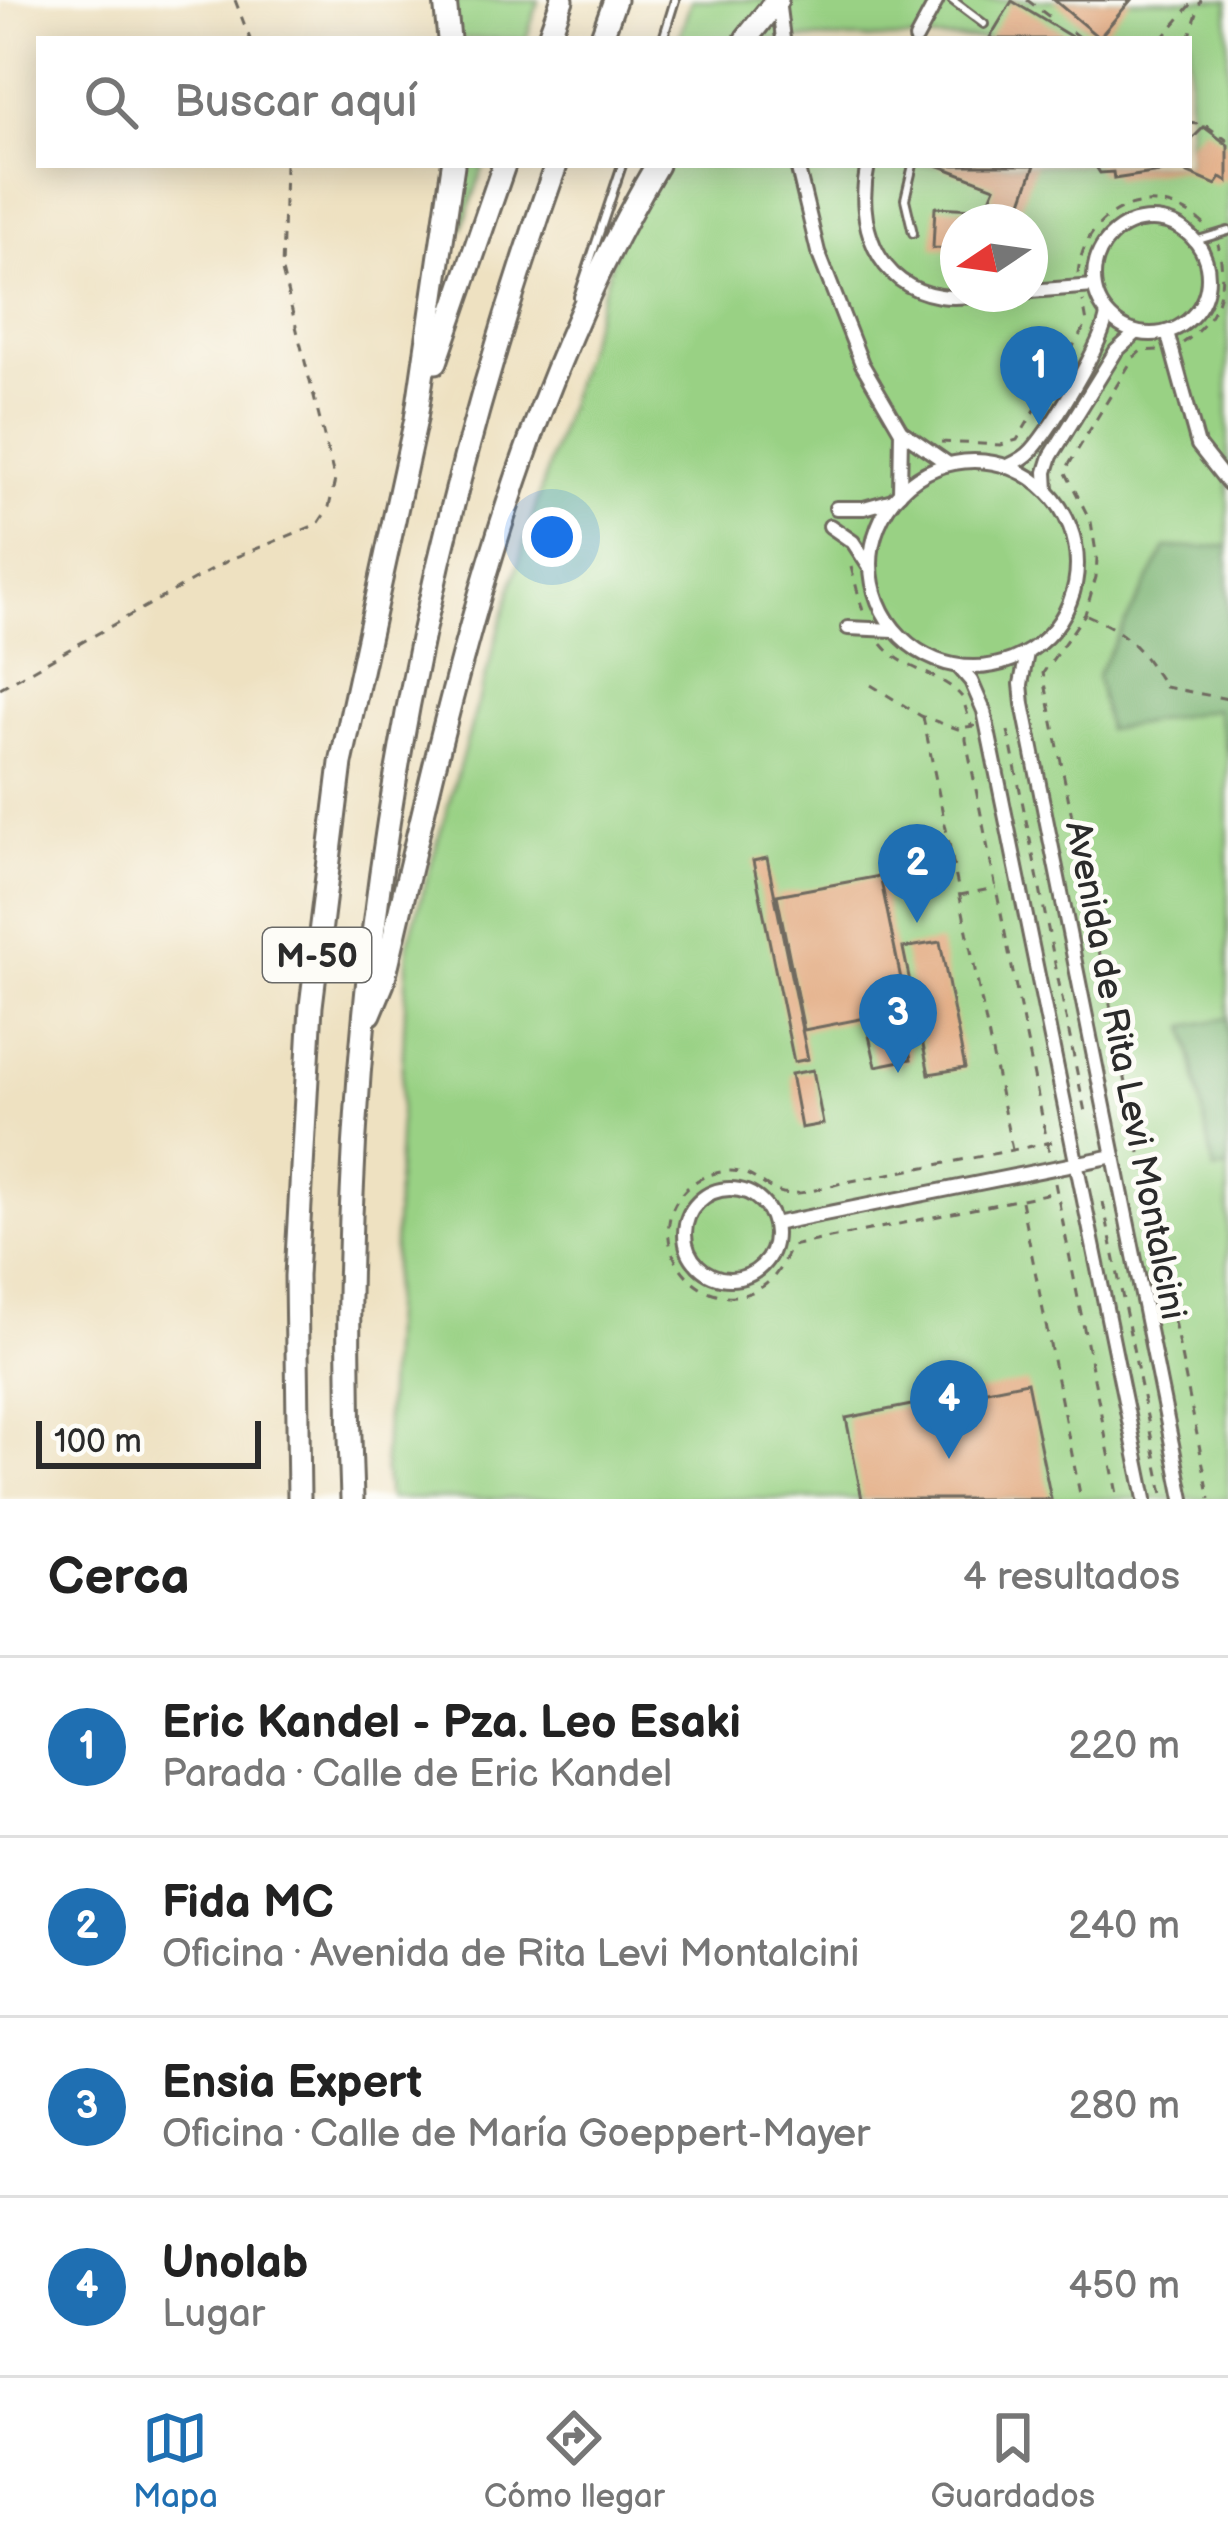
<!DOCTYPE html>
<html lang="es">
<head>
<meta charset="utf-8">
<style>
  :root { --surface:#fff; --page:#f2f2f2; --text:#222; --muted:#767676; --line:#e0e0e0; --accent:#1f6fb2 }
  body { margin:0; font-family:"Balsamiq Sans",sans-serif; background:var(--page); color:var(--text) }
  .compass { position:absolute; left:940px; top:204px; width:108px; height:108px; border-radius:50%; background:var(--surface); box-shadow:0 6px 30px #0003; rotate:257deg }
  .scale { position:absolute; left:36px; bottom:30px; width:225px; box-sizing:border-box; padding-left:12px; border:6px solid #2b2b2b; border-top:0; font-size:33px; line-height:42px; white-space:nowrap; color:#2b2b2b; -webkit-text-stroke:9px #fdfcf7; paint-order:stroke }
  .you { position:absolute; left:552px; top:537px; width:42px; height:42px; margin:-30px; border:9px solid #fff; border-radius:50%; background:#1a73e8; box-shadow:0 0 0 18px #1a73e833 }
  .badge { display:grid; place-items:center; width:78px; height:78px; border-radius:50%; background:var(--accent); color:#fff; font-size:39px; font-weight:700 }
  .pin { position:absolute; translate:-50% -99px; filter:drop-shadow(0 3px 6px #0008) }
  .pin::after { content:''; position:absolute; top:63px; width:42px; height:36px; background:inherit; clip-path:polygon(0 0,100% 0,50% 100%) }
  .list { margin:0; padding:0; list-style:none }
  h2 { display:flex; justify-content:space-between; align-items:center; height:156px; margin:0; padding:0 48px; font-size:51px }
  h2 small { font-size:39px; font-weight:400; color:var(--muted) }
  .list li { display:grid; grid-template-columns:78px 1fr auto; gap:36px; align-items:center; box-sizing:border-box; height:180px; padding:0 48px; border-top:3px solid var(--line) }
  .list b { display:block; font-size:45px; white-space:nowrap }
  .list p { margin:0; font-size:39px; white-space:nowrap; color:var(--muted) }
  .list em { font-size:39px; font-style:normal; color:var(--muted) }
  .icon { flex:none; width:66px; height:66px; fill:none; stroke:currentColor; stroke-width:2; stroke-linecap:round; stroke-linejoin:round }
  .map { position:relative; flex:none; width:1228px; height:1499px; overflow:hidden }
  .search { position:absolute; background:var(--surface); box-shadow:0 6px 30px #0003; left:36px; right:36px; top:36px; height:132px; display:flex; align-items:center; gap:30px; box-sizing:border-box; padding:0 42px; border-radius:0px; color:var(--muted); font-size:45px }
  .sheet { height:876px; background:var(--surface) }
  nav { display:flex; justify-content:space-around; align-items:center; box-sizing:border-box; height:168px; border-top:3px solid var(--line); background:var(--surface); font-size:33px; color:var(--muted) }
  nav a { display:grid; justify-items:center; gap:6px }
  nav .on { color:var(--accent) }
  .map>svg:first-child { display:block }
  .green { fill:#99d184; stroke:#627e58; stroke-width:3; fill-rule:evenodd }
  .forest { fill:#7ab372; stroke:#526f4e; stroke-width:3 }
  .building { fill:#e1a67a }
  .lines { fill:none; stroke-linecap:round; stroke-linejoin:round }
  .lane-casing { stroke:#6f6b60; stroke-width:12 }
  .street-casing { stroke:#6f6b60; stroke-width:18 }
  .highway-casing { stroke:#6f6b60; stroke-width:27 }
  .path { stroke:#6f6b60; stroke-width:3; stroke-dasharray:9 9; stroke-linecap:butt }
  .lane { stroke:#fff; stroke-width:6 }
  .street { stroke:#fff; stroke-width:12 }
  .highway { stroke:#fff; stroke-width:21 }
  .labels { text-anchor:middle; stroke-width:10; stroke-linejoin:round; paint-order:stroke }
  .shield { fill:#fdfcf7; stroke:#6a6a68; stroke-width:3 }
  .shield-label { font-size:33px; font-weight:bold; fill:#2b2b2b }
  .street-label { font-size:36px; fill:#2b2b2b; stroke:#fdfcf7 }
</style>
</head>
<body>
<div class="map">
<svg width="1228" height="1499" viewBox="0 0 1228 1499">
  <rect width="100%" height="100%" fill="#fdfcf7"/>
  <filter id="ink" filterUnits="userSpaceOnUse"><feTurbulence type="fractalNoise" baseFrequency=".00833" numOctaves="2"/><feDisplacementMap in="SourceGraphic" scale="24" xChannelSelector="R" yChannelSelector="G"/><feConvolveMatrix kernelMatrix="1 2 1 2 8 2 1 2 1" color-interpolation-filters="sRGB"/></filter>
  <filter id="wash" filterUnits="userSpaceOnUse"><feTurbulence type="fractalNoise" baseFrequency=".004" numOctaves="4" result="noise"/><feDisplacementMap in="SourceGraphic" scale="48" xChannelSelector="R" yChannelSelector="G"/><feGaussianBlur stdDeviation="2.7" result="paint"/><feColorMatrix in="noise" values="0 0 0 0 0 0 0 0 0 0 0 0 0 0 0 0 0 1.4 0 .05"/><feComposite in="paint" operator="in"/></filter>
  <g filter="url(#wash)">
    <rect width="100%" height="100%" fill="#eee1c1"/>
    <g class="green">
      <path d="M454,0H539L526,39H455Z"/>
      <path d="M691,0H1228V1499H388L384,1461L408,943L524,544L642,165H1189V39H679ZM958,222H1030V294H958Z"/>
      <path d="M460,165H484L462,230Z"/>
    </g>
    <g class="forest">
      <path d="M1228,546V757L1216,709L1107,730L1097,675L1166,548Z"/>
      <path d="M1228,1018V1168L1214,1171L1186,1026Z"/>
    </g>
    <g id="blocks">
      <g class="building">
        <path d="M1054,0H1131L1099,38Z"/>
        <path d="M1012,1L1075,39H989Z"/>
        <path d="M1204,127L1228,145V182L1221,178L1216,185L1179,169L1114,179L1113,172L1100,173L1095,165H1189V142Z"/>
        <path d="M937,165H1035L1019,210L990,199L995,187Z"/>
        <path d="M935,207L995,210L994,222H958V249L933,248Z"/>
        <path d="M767,858L808,1059L794,1062L753,861Z"/>
        <path d="M880,876L903,989L897,991L911,1059L876,1066L865,1018L804,1030L777,895Z"/>
        <path d="M940,942L965,1068L929,1074L903,948Z"/>
        <path d="M813,1070L823,1124L801,1128L791,1074Z"/>
        <path d="M1027,1382L1051,1499H862L846,1418Z"/>
      </g>
    </g>
  </g>
  <g filter="url(#ink)">
    <use href="#blocks" fill-opacity="0" stroke="#6f6b60" stroke-width="3"/>
    <g class="lines">
      <defs>
        <g id="lane">
          <path d="M952,0L984,24"/>
          <path d="M663,39L675,0"/>
          <path d="M913,165L905,199L913,233"/>
          <path d="M1195,241L1228,231"/>
          <path d="M578,297L622,165"/>
        </g>
        <g id="street">
          <path d="M778,0L783,39"/>
          <path d="M916,39L937,0"/>
          <path d="M797,165L818,252L862,364L901,431L947,463"/>
          <path d="M868,165C855,221 875,286 940,296C958,299 979,295 997,294"/>
          <circle cx="1151" cy="277" r="57"/>
          <path d="M1030,291L1094,286"/>
          <path d="M1167,332L1198,445L1228,483"/>
          <circle cx="974" cy="564" r="103"/>
          <path d="M1008,466C1017,462 1025,458 1032,450C1052,427 1104,342 1107,314"/>
          <path d="M1047,491L1046,472L1051,456L1116,351L1136,333"/>
          <path d="M900,493L901,431"/>
          <path d="M836,508H864L893,500"/>
          <path d="M830,526L853,542L870,568"/>
          <path d="M848,628L894,630"/>
          <path d="M1027,653L1021,684L1023,704L1183,1499"/>
          <path d="M958,666L971,681L984,711L1145,1499"/>
          <circle cx="730" cy="1234" r="45"/>
          <path d="M774,1224L1114,1156"/>
        </g>
        <g id="highway">
          <path d="M445,0L449,39"/>
          <path d="M548,39L562,0"/>
          <path d="M601,39L615,0"/>
          <path d="M746,39L777,0"/>
          <path d="M436,362L504,165"/>
          <path d="M370,1014L383,983C448,708 510,411 657,165"/>
          <path d="M299,1499L296,1276L311,1006L341,763L416,419L453,165"/>
          <path d="M352,1499C332,1036 401,602 556,165"/>
        </g>
      </defs>
      <use href="#lane" class="lane-casing"/>
      <use href="#street" class="street-casing"/>
      <use href="#highway" class="highway-casing"/>
      <g class="path">
        <path d="M235,0L250,39"/>
        <path d="M1027,0L1055,21"/>
        <path d="M1072,32L1081,39"/>
        <path d="M1162,39L1195,0"/>
        <path d="M1189,39L1201,0"/>
        <path d="M1189,123L1205,125L1228,141"/>
        <path d="M1078,274C1084,206 1156,180 1206,226"/>
        <path d="M1183,343C1219,318 1228,287 1218,244"/>
        <path d="M1158,350L1141,351L1134,357L1065,471L1091,522L1097,558L1096,577L1085,614L1043,673L1210,1499"/>
        <path d="M941,442L1001,445L1017,440L1087,323L1083,301"/>
        <path d="M851,567L864,615"/>
        <path d="M1087,615C1128,633 1141,649 1165,687L1228,699"/>
        <path d="M882,644C903,671 941,672 962,697"/>
        <path d="M871,685L921,716L964,731"/>
        <path d="M0,688L231,559L318,524L329,507L335,480L282,271L285,165"/>
        <path d="M965,706L971,725"/>
        <path d="M923,717L1012,1150"/>
        <path d="M975,726L966,727V740L1050,1156"/>
        <path d="M1008,731L1086,1117"/>
        <path d="M960,895L996,888"/>
        <path d="M1052,1142C984,1156 915,1169 846,1182C828,1186 801,1196 783,1193C760,1188 750,1164 716,1173C691,1179 672,1198 669,1223C663,1275 721,1318 766,1284C779,1274 784,1260 791,1246L1056,1192"/>
        <path d="M1055,1183L1118,1499"/>
        <path d="M1021,1201L1081,1499"/>
        <path d="M1103,1202L1164,1499"/>
      </g>
      <use href="#lane" class="lane"/>
      <use href="#street" class="street"/>
      <use href="#highway" class="highway"/>
    </g>
  </g>
  <g class="labels">
    <rect class="shield" x="263" y="928" width="108" height="54" rx="9"/>
    <g class="shield-label">
      <text x="317" y="967">M-50</text>
    </g>
    <g class="street-label">
      <text transform="translate(1127 1070) rotate(79)" y="13">Avenida de Rita Levi Montalcini</text>
    </g>
  </g>
</svg>
<svg class="compass" viewBox="-18 -18 36 36"><path d="M0-13l5 13h-10z" fill="#e53935"/><path d="M0 13l5-13h-10z" fill="#767676"/></svg>
<div class="scale">100 m</div>
<div class="you"></div>
<div class="pin badge" style="left:1039px;top:425px">1</div>
<div class="pin badge" style="left:917px;top:923px">2</div>
<div class="pin badge" style="left:898px;top:1073px">3</div>
<div class="pin badge" style="left:949px;top:1459px">4</div>
<div class="search"><svg class="icon" aria-label="search" viewBox="0 0 24 24"><circle cx="10" cy="10" r="6"/><path d="M15 15l6 6"/></svg>Buscar aquí</div>
</div>
<section class="sheet">
<h2>Cerca<small>4 resultados</small></h2>
<ul class="list">
<li><span class="badge">1</span><div><b>Eric Kandel - Pza. Leo Esaki</b><p>Parada · Calle de Eric Kandel</p></div><em>220 m</em></li>
<li><span class="badge">2</span><div><b>Fida MC</b><p>Oficina · Avenida de Rita Levi Montalcini</p></div><em>240 m</em></li>
<li><span class="badge">3</span><div><b>Ensia Expert</b><p>Oficina · Calle de María Goeppert-Mayer</p></div><em>280 m</em></li>
<li><span class="badge">4</span><div><b>Unolab</b><p>Lugar</p></div><em>450 m</em></li>
</ul>
</section>
<nav>
<a class="on"><svg class="icon" aria-label="map" viewBox="0 0 24 24"><path d="M3 6l6-2 6 2 6-2v14l-6 2-6-2-6 2zM9 4v14M15 6v14"/></svg>Mapa</a>
<a><svg class="icon" aria-label="directions" viewBox="0 0 24 24"><path d="M12 3l9 9-9 9-9-9zM9 14v-3h6M13 9l2 2-2 2"/></svg>Cómo llegar</a>
<a><svg class="icon" aria-label="saved" viewBox="0 0 24 24"><path d="M7 4h10v16l-5-4-5 4z"/></svg>Guardados</a>
</nav>
</body>
</html>
